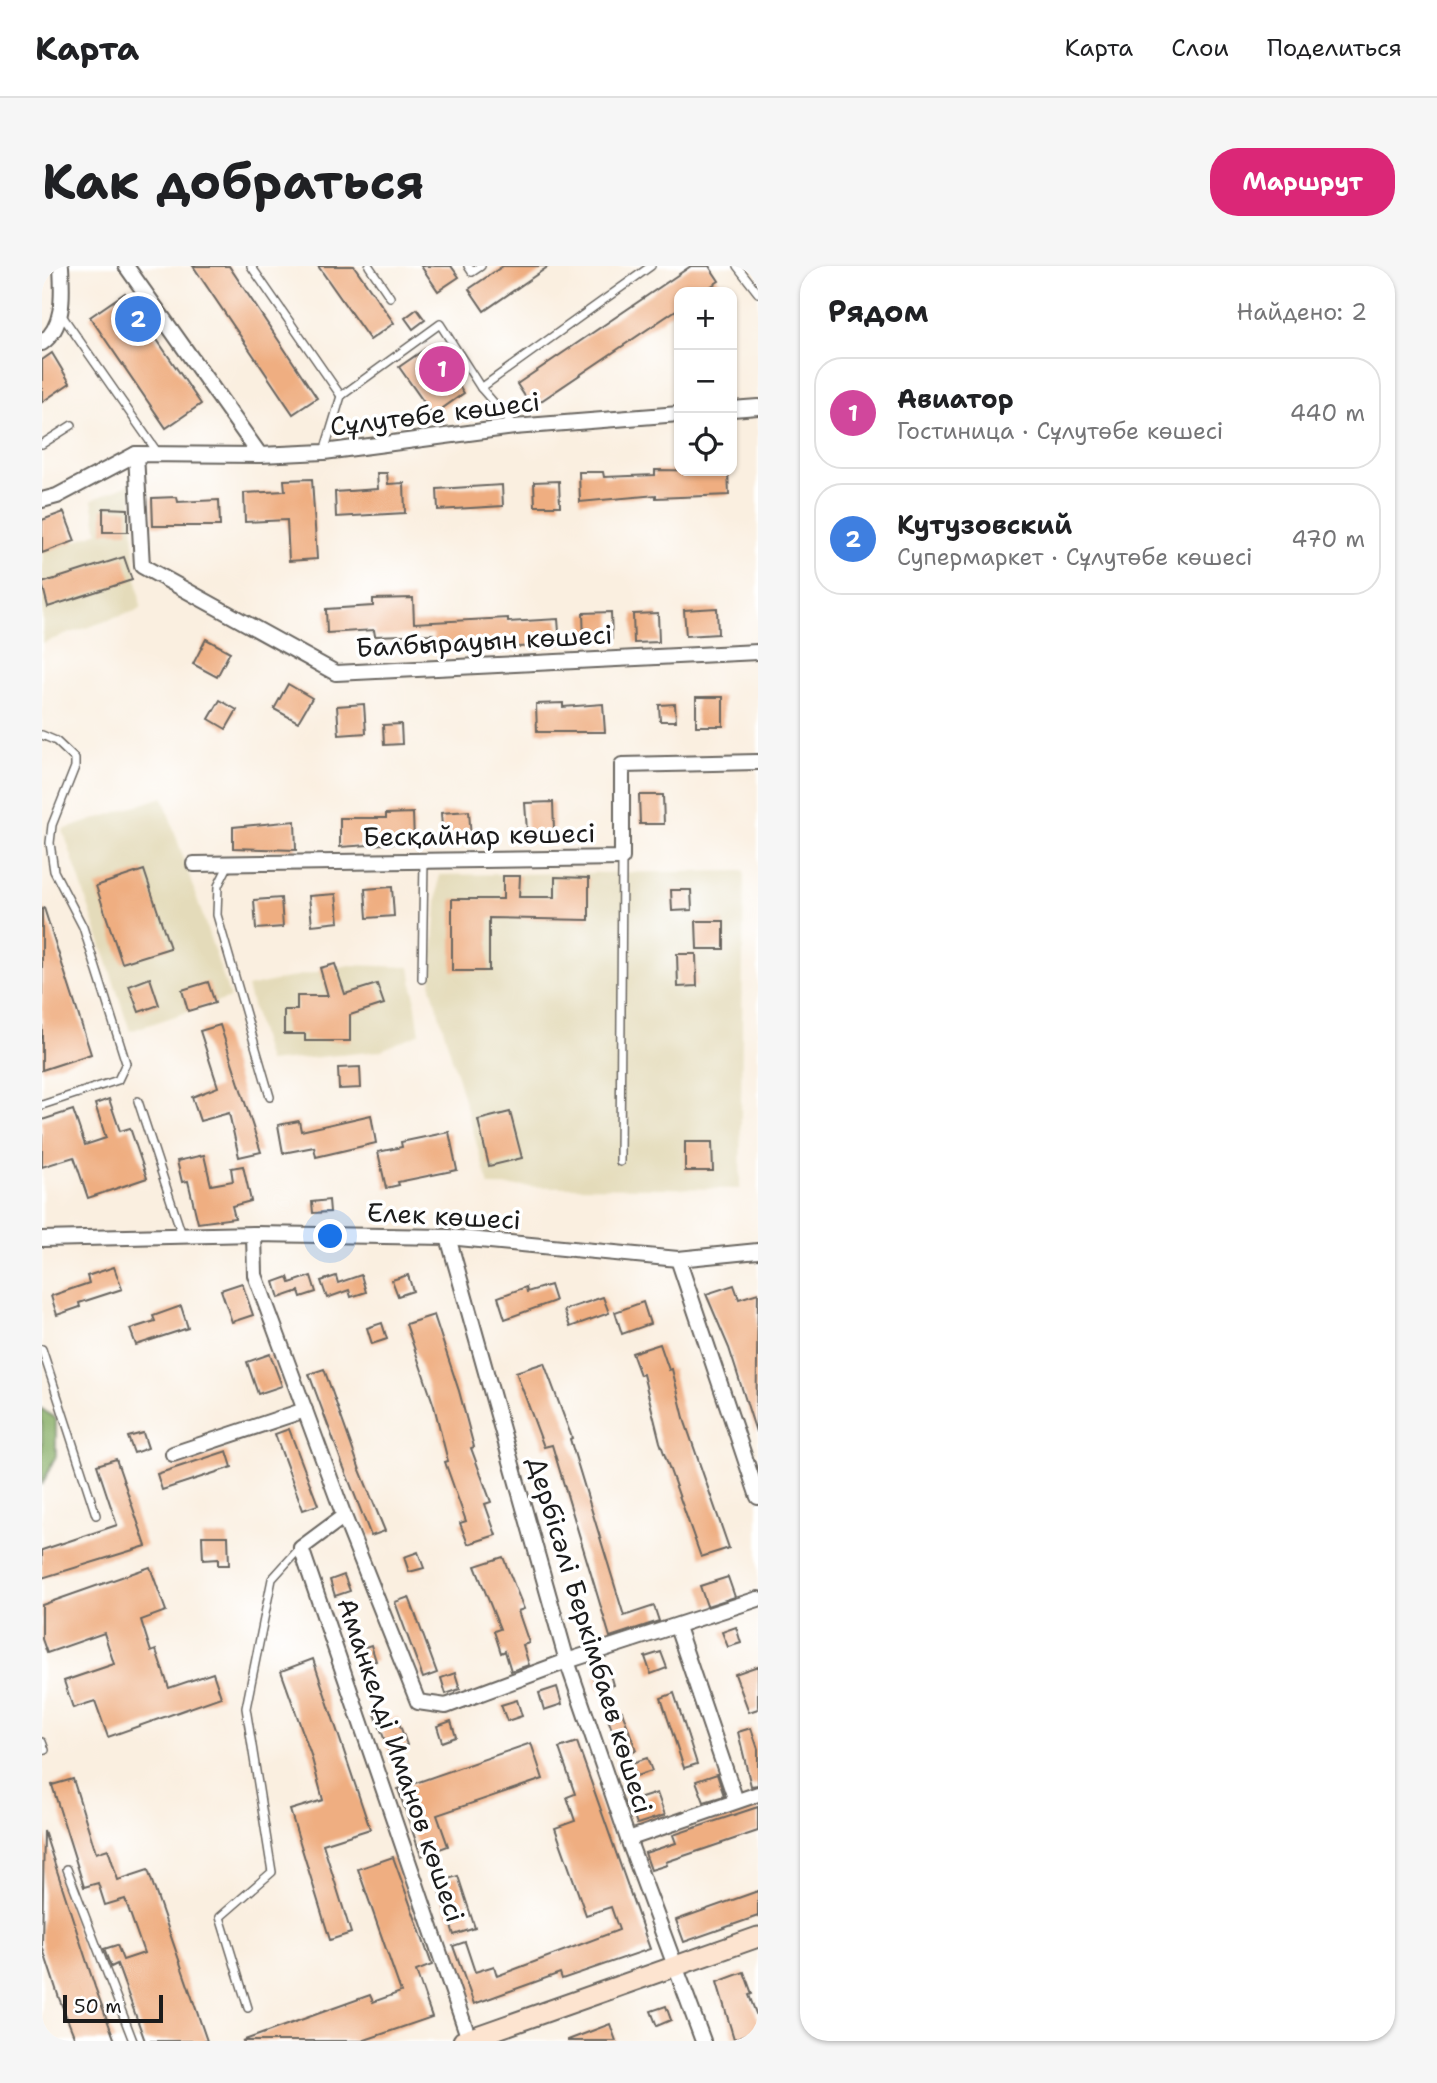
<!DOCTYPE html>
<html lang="ru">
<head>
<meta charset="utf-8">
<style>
  :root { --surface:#fff; --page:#f6f6f6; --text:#202124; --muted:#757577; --line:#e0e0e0; --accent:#db2777 }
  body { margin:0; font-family:"Shantell Sans",sans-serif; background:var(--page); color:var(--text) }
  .controls { position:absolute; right:21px; top:21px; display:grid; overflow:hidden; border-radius:14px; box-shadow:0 2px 5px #0004 }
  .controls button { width:63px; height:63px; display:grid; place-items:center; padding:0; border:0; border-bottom:2px solid var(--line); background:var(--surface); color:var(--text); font:35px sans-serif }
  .scale { position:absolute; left:21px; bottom:18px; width:100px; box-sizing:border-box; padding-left:7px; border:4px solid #1c1c1c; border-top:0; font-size:19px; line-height:24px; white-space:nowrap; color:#1c1c1c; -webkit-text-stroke:5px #fff; paint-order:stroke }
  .you { position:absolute; left:289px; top:971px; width:24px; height:24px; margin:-18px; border:5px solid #fff; border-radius:50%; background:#1a73e8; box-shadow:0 0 0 10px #1a73e833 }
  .badge { display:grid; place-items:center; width:46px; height:46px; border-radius:50%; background:var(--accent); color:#fff; font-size:23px; font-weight:700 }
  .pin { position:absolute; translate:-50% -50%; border:4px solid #fff; box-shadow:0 2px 7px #0006 }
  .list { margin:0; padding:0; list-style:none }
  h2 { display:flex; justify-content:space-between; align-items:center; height:91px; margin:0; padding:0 28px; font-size:30px }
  h2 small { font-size:23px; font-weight:400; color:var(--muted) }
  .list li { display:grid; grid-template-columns:46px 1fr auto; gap:21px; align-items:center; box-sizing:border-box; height:112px; margin:0 14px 14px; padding:0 14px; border:2px solid var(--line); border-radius:28px }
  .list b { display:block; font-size:26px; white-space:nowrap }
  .list p { margin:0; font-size:23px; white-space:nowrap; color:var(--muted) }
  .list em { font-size:23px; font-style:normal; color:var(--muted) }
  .icon { flex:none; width:38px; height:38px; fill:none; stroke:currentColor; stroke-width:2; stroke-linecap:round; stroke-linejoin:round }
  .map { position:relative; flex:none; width:716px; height:1775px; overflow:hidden; border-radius:28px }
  header { display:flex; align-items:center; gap:42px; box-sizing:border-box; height:98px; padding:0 35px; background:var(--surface); border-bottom:2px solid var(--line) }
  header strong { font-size:33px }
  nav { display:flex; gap:38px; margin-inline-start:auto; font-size:24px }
  .intro { display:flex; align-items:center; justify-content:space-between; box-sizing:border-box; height:168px; padding:0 42px }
  h1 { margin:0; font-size:49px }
  .button { padding:18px 32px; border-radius:28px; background:var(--accent); color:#fff; font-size:24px; font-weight:700 }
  main { display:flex; gap:42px; padding:0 42px }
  aside { flex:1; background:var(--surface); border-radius:28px; box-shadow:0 2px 5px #0004 }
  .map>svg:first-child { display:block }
  .built { fill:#e4dbba }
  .forest { fill:#84ac62; stroke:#50643f; stroke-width:2 }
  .building { fill:#efae81 }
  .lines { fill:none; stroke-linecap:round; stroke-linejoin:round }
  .lane-casing { stroke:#6a6661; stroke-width:10 }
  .street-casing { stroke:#6a6661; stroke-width:18 }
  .secondary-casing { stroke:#6a6661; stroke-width:23 }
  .lane { stroke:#fff; stroke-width:7 }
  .street { stroke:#fff; stroke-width:14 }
  .secondary { stroke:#fde4d0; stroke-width:19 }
  .labels { text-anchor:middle; stroke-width:7; stroke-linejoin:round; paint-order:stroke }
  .street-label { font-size:26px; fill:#1c1c1c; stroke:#fff }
</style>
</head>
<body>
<header>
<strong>Карта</strong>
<nav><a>Карта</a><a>Слои</a><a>Поделиться</a></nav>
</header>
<div class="intro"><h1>Как добраться</h1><a class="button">Маршрут</a></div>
<main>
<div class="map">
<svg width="716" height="1775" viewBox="0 0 716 1775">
  <rect width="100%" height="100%" fill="#fff"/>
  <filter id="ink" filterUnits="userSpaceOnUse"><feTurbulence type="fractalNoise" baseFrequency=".0143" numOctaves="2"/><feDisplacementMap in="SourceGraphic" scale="14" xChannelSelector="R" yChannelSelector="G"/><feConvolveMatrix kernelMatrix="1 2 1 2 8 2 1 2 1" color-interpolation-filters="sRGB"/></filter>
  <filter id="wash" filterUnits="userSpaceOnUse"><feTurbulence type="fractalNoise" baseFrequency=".00686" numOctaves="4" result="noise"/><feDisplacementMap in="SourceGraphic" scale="28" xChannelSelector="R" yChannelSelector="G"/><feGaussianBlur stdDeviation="1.57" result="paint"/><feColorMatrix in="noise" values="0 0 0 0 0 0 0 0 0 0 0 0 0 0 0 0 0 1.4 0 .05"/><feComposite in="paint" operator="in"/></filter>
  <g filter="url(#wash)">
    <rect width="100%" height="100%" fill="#faefe0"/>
    <g class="built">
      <path d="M89,217L93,298L99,343L0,377V254L22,246L33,275L56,266L50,234Z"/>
      <path d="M121,531L188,732L88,765L21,564Z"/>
      <path d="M702,605L698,923L447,920L389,720L397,609Z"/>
      <path d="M307,699L368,701L378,767L337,785L226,796L205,721Z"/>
    </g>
    <path class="forest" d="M0,1143L14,1153V1190L0,1219Z"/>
    <g id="blocks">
      <g class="building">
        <path d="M151,0H187L275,132L251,148Z"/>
        <path d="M276,0H312L352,57L328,74Z"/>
        <path d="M379,0H409L417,11L396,25Z"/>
        <path d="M461,0H507L442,45L427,23Z"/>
        <path d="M649,0H667L677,15L660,26H637V42L490,141L475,118Z"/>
        <path d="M83,27L159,138L124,162L48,51Z"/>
        <path d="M375,43L383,54L371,63L363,52Z"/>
        <path d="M389,79L422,127L391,149L357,101Z"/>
        <path d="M10,87L28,117L0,136V94Z"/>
        <path d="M613,204L686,205L687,229L614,232V229L538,236L537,206H561L562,211L613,209Z"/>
        <path d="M335,207H345L346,218L362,217L363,247L294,251L293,226L336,223Z"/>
        <path d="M270,213L275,293L247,295L245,254L203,256L202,227L243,225L242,214Z"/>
        <path d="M517,215L518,240H493L492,216Z"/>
        <path d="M460,219L461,240L396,244L395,223Z"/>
        <path d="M135,231L136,236L177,234L178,260H111L110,232Z"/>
        <path d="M61,242L86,243V266H61Z"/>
        <path d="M22,246L33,275L0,287V254Z"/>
        <path d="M82,291L90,314L6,341L0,317Z"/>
        <path d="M371,332L372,357L466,352V356L516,353L518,379L392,385L391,368L333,370L332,364L285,367L284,343L331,340V333Z"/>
        <path d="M675,342L676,368L644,370L642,344Z"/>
        <path d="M569,346L570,374L542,375L541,347Z"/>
        <path d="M616,347L617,376L592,377L591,348Z"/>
        <path d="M164,373L188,386L175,411L151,398Z"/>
        <path d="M246,418L270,432L256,456L232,443Z"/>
        <rect x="654" y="431" width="27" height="29"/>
        <path d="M178,434L195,444L184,463L167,453Z"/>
        <path d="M521,437V441L561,438L563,466H495L494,438Z"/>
        <path d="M322,438L324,467L297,469L295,440Z"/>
        <path d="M633,438L634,455H618L617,439Z"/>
        <path d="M359,458L360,478L342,479L341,459Z"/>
        <path d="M597,529H621L622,558H598Z"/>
        <path d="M511,536L512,564L485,565L483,537Z"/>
        <path d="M427,545L429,573L401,575L399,547Z"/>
        <path d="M371,547L372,576L298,581V552H344V548Z"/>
        <path d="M253,555L254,584L191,582V561Z"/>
        <path d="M102,604L128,682L80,697L54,620Z"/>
        <path d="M461,610H478L477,631H513V611L547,612V654L447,652V705H410V633H461Z"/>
        <path d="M350,621L352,650L325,652L323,623Z"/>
        <path d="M629,624H649L650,644L630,645Z"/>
        <path d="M294,628L297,656L270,659L267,630Z"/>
        <path d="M239,632L241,661L214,663L212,634Z"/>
        <path d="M2,642L49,788L0,804V643Z"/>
        <path d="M654,655H682V683H655Z"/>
        <path d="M635,688H654L655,720L636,721Z"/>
        <path d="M293,698L303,728L335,718L342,738L308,749V775H263V768H242V744H255V730H286L278,702Z"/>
        <path d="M108,712L117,739L97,746L87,720Z"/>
        <path d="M166,716L173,737L146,745L140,724Z"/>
        <path d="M178,759L219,886L197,891L187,847L158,855L150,831L176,821L158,765Z"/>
        <path d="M318,801L319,822L297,823L296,802Z"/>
        <path d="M67,833L78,865L88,862L105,912L46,932L32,891L0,901V854L31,844L43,879L64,872L53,838Z"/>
        <path d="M468,846L480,892L447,900L436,854Z"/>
        <path d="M329,849L334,877L274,891L272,881L241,887L236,859L257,855L259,865Z"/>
        <path d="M407,866L415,904L356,916L357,919L344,922L336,886L360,881L359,876Z"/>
        <path d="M643,876H670L671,905H643Z"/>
        <path d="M162,889L169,919L191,915L189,902L201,900L209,935L190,940L193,952L156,957L146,915L140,916L135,895Z"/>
        <path d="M287,934L288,946L271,947L270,936Z"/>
        <path d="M72,1001L80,1023L37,1037L38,1041L15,1049L9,1030L47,1017L45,1010Z"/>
        <path d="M319,1009L324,1026L309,1031L307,1024L285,1032L279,1015L294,1010L296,1017Z"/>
        <path d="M366,1009L371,1025L356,1030L350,1014Z"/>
        <path d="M269,1010L274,1026L259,1031L257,1025L237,1032L232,1016L246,1011L248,1017Z"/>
        <path d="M200,1017L211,1049L190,1056L179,1024Z"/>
        <path d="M508,1019L513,1035L463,1053L456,1031L484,1021L485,1026Z"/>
        <path d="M692,1019L697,1033L716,1027L714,1166L687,1082L664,1028Z"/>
        <path d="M561,1031L567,1047L528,1061L522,1044Z"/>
        <path d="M601,1036L608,1058L580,1068L573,1046Z"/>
        <path d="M139,1040L146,1062L94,1079L88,1063L113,1055L111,1050Z"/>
        <path d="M392,1049L417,1125L432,1181L429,1182L449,1236L443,1238L454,1269L426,1278L418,1257L424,1255L403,1196L406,1195L392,1140L364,1058Z"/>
        <path d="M340,1057L345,1073L330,1078L325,1062Z"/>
        <path d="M618,1078L627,1104L630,1103L643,1156L687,1282L659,1291L618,1176L601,1108L598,1109L590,1087Z"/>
        <path d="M228,1088L240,1120L216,1128L205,1096Z"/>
        <path d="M502,1097L530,1172L528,1173L582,1350L612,1340L617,1355L568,1371L510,1179L502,1181L474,1106Z"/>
        <path d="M282,1103L318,1204L343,1265L329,1270L300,1197L267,1108Z"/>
        <path d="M247,1163L276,1239L261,1244L233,1168Z"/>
        <path d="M101,1167L106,1182L92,1187L86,1171Z"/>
        <path d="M185,1185L190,1201L120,1224L115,1208Z"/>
        <path d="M74,1193L104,1280L0,1312V1284L75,1259L55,1199Z"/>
        <path d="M160,1270H186L187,1299H176V1293L161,1294Z"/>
        <path d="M376,1286L382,1302L367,1306L362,1291Z"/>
        <path d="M461,1291L482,1343L476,1345L487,1377L481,1379L487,1399L469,1405L463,1385L459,1387L452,1365L458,1363L433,1300Z"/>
        <path d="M108,1301L124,1345L99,1354L109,1386L114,1384L127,1422L171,1407L179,1431L66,1471L53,1435L31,1442L22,1415L72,1398L62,1367L5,1387L0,1373V1339Z"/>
        <path d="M302,1309L308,1325L293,1330L288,1314Z"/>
        <path d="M686,1311L693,1331L665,1340L658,1320Z"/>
        <path d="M367,1331L395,1407L381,1412L353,1336Z"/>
        <path d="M694,1361L699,1377L686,1381L680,1366Z"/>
        <path d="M329,1379L334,1395L320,1399L314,1384Z"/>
        <path d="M619,1386L625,1402L609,1408L603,1391Z"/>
        <path d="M271,1393L328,1563L281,1578L309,1667L288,1674L248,1544L281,1534L269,1489L239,1405Z"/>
        <path d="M716,1400V1443L707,1446L693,1408Z"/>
        <path d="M567,1405L571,1419L556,1424L551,1411Z"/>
        <path d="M413,1407L418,1423L404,1428L399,1412Z"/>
        <path d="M515,1421L520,1438L502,1444L497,1427Z"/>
        <path d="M632,1427L655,1498L642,1502L619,1432Z"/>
        <path d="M475,1434L480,1450L465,1455L459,1439Z"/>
        <path d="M343,1445L347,1454L355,1451L365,1479L347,1486L333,1448Z"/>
        <path d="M580,1445L594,1484L579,1489L565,1450Z"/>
        <path d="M409,1455L414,1471L400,1476L395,1460Z"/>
        <path d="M709,1462L716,1483V1519L709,1520L696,1466Z"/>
        <path d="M535,1476L608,1683L520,1713L518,1707L432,1738L411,1680L423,1676L433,1706L452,1700L455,1710L577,1664L569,1641L544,1649L513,1562L533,1555L525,1531L533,1528L517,1482Z"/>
        <path d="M489,1477L501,1513L395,1549L406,1580L379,1590L356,1523Z"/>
        <path d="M605,1492L610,1505L594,1510L590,1497Z"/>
        <path d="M675,1508L682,1530L662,1536L654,1515Z"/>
        <path d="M31,1513L54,1587L66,1583L76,1614L106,1604L165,1775H103L75,1698L69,1701L62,1683L75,1679L81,1694L102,1687L83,1633L63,1639L56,1617L42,1621L10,1519Z"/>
        <path d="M615,1527L623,1549L595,1558L587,1536Z"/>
        <path d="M716,1541V1565L624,1596L625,1599L609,1604L603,1587L634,1577L631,1569Z"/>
        <path d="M2,1565L53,1721L73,1775H34L17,1732L0,1680Z"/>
        <path d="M351,1591L390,1699L374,1705L390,1751L320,1775H200L328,1729L331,1736L359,1726L316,1603Z"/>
        <path d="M416,1610L433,1662L412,1669L395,1616Z"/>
        <path d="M716,1625V1650L642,1676L634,1654Z"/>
        <path d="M702,1706L710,1728L707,1729L716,1753V1764L692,1773L675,1716Z"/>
        <path d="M624,1740L629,1754L615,1760L609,1745Z"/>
        <path d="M568,1758L574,1775H526V1774Z"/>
      </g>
    </g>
  </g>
  <g filter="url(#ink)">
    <use href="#blocks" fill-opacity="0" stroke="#6a6661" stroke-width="2"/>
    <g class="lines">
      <defs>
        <g id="lane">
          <path d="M209,0L299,130"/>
          <path d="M327,0L348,31"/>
          <path d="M426,0L430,6L439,0"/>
          <path d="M695,0L716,27"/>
          <path d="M19,48L116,187"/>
          <path d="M439,122L609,0"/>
          <path d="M0,178L30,159"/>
          <path d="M282,186L299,130L398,58L439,122L472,160"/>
          <path d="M0,469L14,475L33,493V501L10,559L8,577L12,605L41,661L84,797L76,814L0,839"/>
          <path d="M187,598L176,620L175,649L228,831"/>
          <path d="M380,713L382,595"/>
          <path d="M96,835L140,969"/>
          <path d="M578,896L580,593"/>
          <path d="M0,1083L54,1249"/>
          <path d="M0,1476L3,1484L0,1485"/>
          <path d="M25,1603L91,1775"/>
          <path d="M206,1742L178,1651L230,1606L204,1442L230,1313L258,1282"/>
        </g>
        <g id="street">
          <path d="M84,0L218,189L282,186L472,161L637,148"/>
          <path d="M0,77C24,60 20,25 19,0"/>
          <path d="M690,143L716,141"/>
          <path d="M94,188L100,300L294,407L716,386"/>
          <path d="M0,234L15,230L94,188L218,189"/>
          <path d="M152,598L580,592V499L716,496"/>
          <path d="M212,968L213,1009L302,1250L376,1436L404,1440L525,1395L716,1333"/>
          <path d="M406,971L525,1395L586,1573L661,1775"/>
          <path d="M0,973L212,968L406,971L636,993L716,985"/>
          <path d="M636,993L716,1231"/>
          <path d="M131,1188L263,1144"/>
          <path d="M302,1250L259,1282L427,1773"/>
          <path d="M635,1361L694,1535"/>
          <path d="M586,1573L716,1528"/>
        </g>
        <path id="secondary" d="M421,1775L716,1671"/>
      </defs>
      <use href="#lane" class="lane-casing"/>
      <use href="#street" class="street-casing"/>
      <use href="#secondary" class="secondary-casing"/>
      <use href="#lane" class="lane"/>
      <use href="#street" class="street"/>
      <use href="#secondary" class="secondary"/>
    </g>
  </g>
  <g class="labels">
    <g class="street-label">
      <text transform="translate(393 148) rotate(-7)" y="9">Сұлутөбе көшесі</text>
      <text transform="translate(442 375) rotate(-3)" y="9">Балбырауын көшесі</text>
      <text transform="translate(437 569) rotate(-1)" y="9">Бесқайнар көшесі</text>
      <text transform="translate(402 950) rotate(3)" y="9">Елек көшесі</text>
      <text transform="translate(548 1369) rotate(73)" y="9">Дербісәлі Беркімбаев көшесі</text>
      <text transform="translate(359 1494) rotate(71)" y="9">Аманкелді Иманов көшесі</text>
    </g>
  </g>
</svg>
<div class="controls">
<button>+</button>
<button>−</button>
<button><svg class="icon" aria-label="locate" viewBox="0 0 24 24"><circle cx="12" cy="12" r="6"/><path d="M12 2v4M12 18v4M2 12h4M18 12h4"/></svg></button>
</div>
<div class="scale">50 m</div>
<div class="you"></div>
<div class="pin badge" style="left:400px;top:103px;background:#d1479c">1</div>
<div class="pin badge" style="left:96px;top:53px;background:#3f7fe0">2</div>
</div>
<aside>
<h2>Рядом<small>Найдено: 2</small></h2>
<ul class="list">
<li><span class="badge" style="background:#d1479c">1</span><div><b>Авиатор</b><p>Гостиница · Сұлутөбе көшесі</p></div><em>440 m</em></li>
<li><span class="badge" style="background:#3f7fe0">2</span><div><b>Кутузовский</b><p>Супермаркет · Сұлутөбе көшесі</p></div><em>470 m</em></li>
</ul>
</aside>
</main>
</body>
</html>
